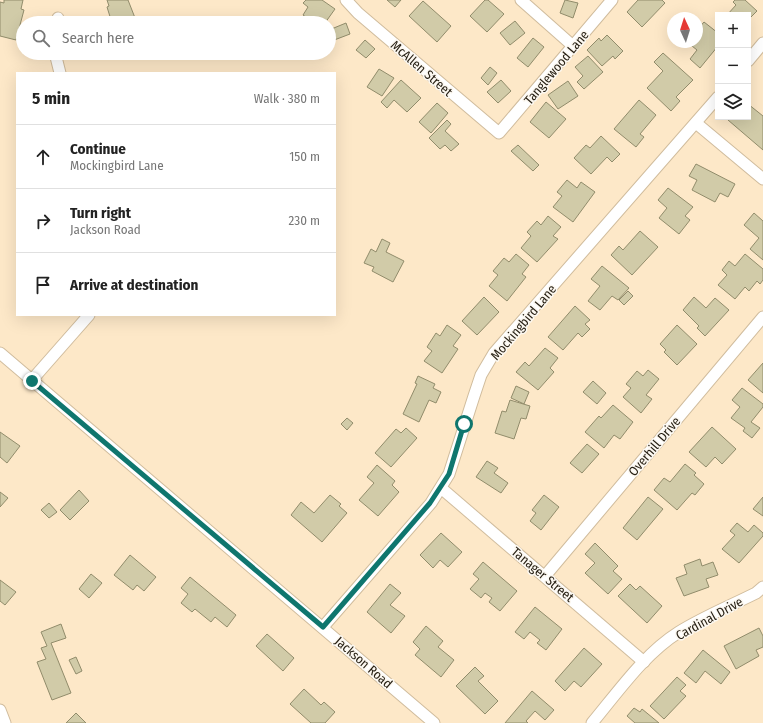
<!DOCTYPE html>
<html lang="en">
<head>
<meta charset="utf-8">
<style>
  :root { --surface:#fff; --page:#f6f6f6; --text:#222; --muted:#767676; --line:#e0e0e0 }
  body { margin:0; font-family:"Fira Sans Condensed",sans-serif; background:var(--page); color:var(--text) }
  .controls { position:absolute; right:12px; top:12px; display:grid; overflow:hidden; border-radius:0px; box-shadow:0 4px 16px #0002 }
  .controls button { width:36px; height:36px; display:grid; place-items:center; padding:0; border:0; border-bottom:1px solid var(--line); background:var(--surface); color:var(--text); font:20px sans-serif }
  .compass { position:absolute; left:667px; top:12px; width:36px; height:36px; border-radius:50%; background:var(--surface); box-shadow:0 4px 16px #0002; rotate:356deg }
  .stop { position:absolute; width:12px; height:12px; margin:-9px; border:3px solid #0f766e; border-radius:50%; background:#fff }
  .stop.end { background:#0f766e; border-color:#fff; box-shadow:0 1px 4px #0008 }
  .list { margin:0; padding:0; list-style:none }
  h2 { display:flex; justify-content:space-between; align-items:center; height:52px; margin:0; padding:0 16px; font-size:17px }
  h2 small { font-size:13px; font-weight:400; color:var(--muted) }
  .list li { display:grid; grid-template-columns:26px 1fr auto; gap:12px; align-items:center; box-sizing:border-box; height:64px; padding:0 16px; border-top:1px solid var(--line) }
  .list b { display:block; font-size:15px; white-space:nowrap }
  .list p { margin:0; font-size:13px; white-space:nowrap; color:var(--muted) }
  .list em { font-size:13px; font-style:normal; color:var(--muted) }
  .icon { flex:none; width:22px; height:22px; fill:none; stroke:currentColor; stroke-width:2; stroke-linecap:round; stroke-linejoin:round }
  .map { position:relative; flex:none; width:763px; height:723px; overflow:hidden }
  .search { position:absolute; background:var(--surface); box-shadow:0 4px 16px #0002; left:16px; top:16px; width:320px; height:44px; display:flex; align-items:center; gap:10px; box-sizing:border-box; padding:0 14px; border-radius:22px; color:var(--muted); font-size:15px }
  .panel { position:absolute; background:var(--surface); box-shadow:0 4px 16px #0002; left:16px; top:72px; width:320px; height:244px; border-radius:0px }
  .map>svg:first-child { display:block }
  .building { fill:#d1cba8; stroke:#918c6b }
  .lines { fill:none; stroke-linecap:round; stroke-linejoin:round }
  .minor-casing { stroke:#d0bc9d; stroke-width:13 }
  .minor { stroke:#fff; stroke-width:11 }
  .route { stroke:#0f766e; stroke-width:5 }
  .labels { text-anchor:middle; stroke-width:3; stroke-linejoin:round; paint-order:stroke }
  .street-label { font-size:13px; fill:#282115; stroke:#fcf8f1 }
</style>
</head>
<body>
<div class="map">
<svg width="763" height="723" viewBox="0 0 763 723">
  <rect width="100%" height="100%" fill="#fde8c8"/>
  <g class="building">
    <path d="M4,0H23L21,9L24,10L16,40L0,36V2L4,3Z"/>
    <path d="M107,0H128L137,23H112L107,7L109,6Z"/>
    <path d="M306,0H322L335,9L325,23H314L303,15L308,7L303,3Z"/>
    <path d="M387,0H401L395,7Z"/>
    <path d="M485,0H488L504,14L487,32L470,16Z"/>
    <path d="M565,0L578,3L573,18L560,13Z"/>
    <path d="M638,0H662L665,3L642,27L627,12Z"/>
    <path d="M735,0H745L757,11L748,20V15H727L736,5L733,2Z"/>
    <path d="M423,1L451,26L437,42L409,16Z"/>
    <path d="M515,21L525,33L510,45L500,33Z"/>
    <path d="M704,22L718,33V46L700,68L690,59L697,50L687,42H697V30Z"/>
    <path d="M346,23L350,34L329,42V30Z"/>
    <path d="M607,35L623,51L615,59L613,56L602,66L587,50L599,38L601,41Z"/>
    <path d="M533,38L544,47L528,67L517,58Z"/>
    <path d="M365,40L375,49L366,58L356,50Z"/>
    <path d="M663,53L693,80L676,97L680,101L671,111L647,88L663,71L654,62Z"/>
    <path d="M588,56L603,72L584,89L577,82L583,76L575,67Z"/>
    <path d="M490,67L497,73L488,85L481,78Z"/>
    <path d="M379,69L394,78L382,96L367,87Z"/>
    <path d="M401,80L421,98L407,112L394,100L387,108L381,102Z"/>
    <path d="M501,80L511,91L498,103L487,92Z"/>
    <path d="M568,81L578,96L558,109L548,95Z"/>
    <path d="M639,100L656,115L640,134L644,137L636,147L614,129Z"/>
    <path d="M546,102L566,119L549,138L530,122Z"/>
    <path d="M437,103L448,113L431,133L419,122Z"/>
    <path d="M748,104L763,116V150L728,120L730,117H748Z"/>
    <path d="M447,120L451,124L445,131L459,144L451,151L445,145L440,149L429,138Z"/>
    <path d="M601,136L620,154L612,162L607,157L591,174L574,158L586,145L590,148Z"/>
    <path d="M518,145L539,165L533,171L511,151Z"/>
    <path d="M696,164L735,184L728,197L720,193L715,202L692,190L697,180L689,176Z"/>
    <path d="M567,180L577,188L581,182L595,192L573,222L553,207L562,196L557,192Z"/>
    <path d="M668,188L693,207L685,216L690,220L679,234L659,218L667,208L658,200Z"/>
    <path d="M754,213L763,221V260L750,249L759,238L744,225Z"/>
    <path d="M548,216L561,227L553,236L558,239L537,262L521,248L531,236L527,232L537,221L541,225Z"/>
    <path d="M640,231L658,247L632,275L611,255L619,246L623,250Z"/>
    <path d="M382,239L390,243L386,252L404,261L393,282L372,271L374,267L364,263L371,249L376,252Z"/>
    <path d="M516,254L529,265L522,274L526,277L507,301L489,286L498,275L493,271L504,258L509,262Z"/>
    <path d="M745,254L763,269V280L760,284L757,281L749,291L745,287L735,299L718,285L727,275L722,270L729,261L735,266Z"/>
    <path d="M602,266L629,288L618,300L612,296L600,310L588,301L600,286L591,279Z"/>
    <path d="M628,291L633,296L624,305L619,300Z"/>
    <path d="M484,297L499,312L477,335L462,321Z"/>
    <path d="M694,297L706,308L715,298L729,310L705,336L697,328L699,326L683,310Z"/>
    <path d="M575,306L590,320L585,324L590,329L582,337L578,333L563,350L548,337Z"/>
    <path d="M447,325L461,335L453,346L458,349L442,373L424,361L432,351L427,347L436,333L440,336Z"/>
    <path d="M677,325L697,344L677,365L664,352L666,350L660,344Z"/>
    <path d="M545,348L558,358L550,368L554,372L538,390L516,372L525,362L529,366Z"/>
    <path d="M763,363V393L748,380Z"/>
    <path d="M648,370L659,379L646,395L652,399L641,413L623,397L631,388L626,384L637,371L643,376Z"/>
    <path d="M418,376L435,384L433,388L441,392L436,403L429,400L419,422L403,414L417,384L415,383Z"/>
    <path d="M593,381L606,393L597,404L583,392Z"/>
    <path d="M516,386L529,392L524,404L511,398Z"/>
    <path d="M742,388L763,404V407L751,422L760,428L752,438L743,431L745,428L731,418L740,407L732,400Z"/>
    <path d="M510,400L530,406L526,419L521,418L514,439L495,433L502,411L506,412Z"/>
    <path d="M613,405L633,422L620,439L614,435L604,448L585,432L599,416L601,418Z"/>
    <path d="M347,418L353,423L347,430L341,424Z"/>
    <path d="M712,427L736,449L722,464L715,457L706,467L689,452Z"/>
    <path d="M406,428L417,438L391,467L375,453L396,429L401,433Z"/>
    <path d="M0,432L20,446L7,463L0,457Z"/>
    <path d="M587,444L599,454L582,473L570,463Z"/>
    <path d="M487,461L498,468L494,473L508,483L501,493L476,477Z"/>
    <path d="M685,464L696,473L694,475L704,484L695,495L692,493L677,510L654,490L664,478L670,482Z"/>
    <path d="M377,465L395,481L392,485L399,492L378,516L359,500L374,483L367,477Z"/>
    <path d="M79,490L89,501L70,520L60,510Z"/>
    <path d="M0,492L8,498L0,507Z"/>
    <path d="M330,495L341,504L339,506L347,513L322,542L291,515L301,502L314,513Z"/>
    <path d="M544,495L559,507L541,530L530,521L536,513L532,510Z"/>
    <path d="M648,497L663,509L637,540L623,528Z"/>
    <path d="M763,497V516L753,509Z"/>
    <path d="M49,503L57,512L49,518L41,510Z"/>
    <path d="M737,523L748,532L754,525L763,533V536L739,563L722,549L735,535L730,531Z"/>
    <path d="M441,533L462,552L448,567L440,560L433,568L420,555Z"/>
    <path d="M595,543L618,566L613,571L622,579L608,594L585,573L595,563L585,554Z"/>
    <path d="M130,555L156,577L144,591L137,585L133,590L114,575Z"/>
    <path d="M700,559L702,566L713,562L718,575L706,579L709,587L684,596L676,578L687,574L684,565Z"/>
    <path d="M483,562L517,591L500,611L489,602L492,598L485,593L481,598L470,589L479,579L473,574Z"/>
    <path d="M91,574L102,583L89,598L79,589Z"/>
    <path d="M190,577L236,615L227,627L215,617L211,622L195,609L192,612L181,603L188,594L181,588Z"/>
    <path d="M0,580L16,592L5,605L0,601Z"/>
    <path d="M390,584L401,593L390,605L405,616L391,633L367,612Z"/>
    <path d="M630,584L636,590L640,586L662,606L647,623L618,596Z"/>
    <path d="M535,607L562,629L546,650L537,643L540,640L530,632L524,639L515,632Z"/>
    <path d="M61,624L66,638L51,643L71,693L52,700L37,662L46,659L41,648L47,646L41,632Z"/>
    <path d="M426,626L443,641L438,647L454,660L441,677L415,655L420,649L413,642Z"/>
    <path d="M759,628L763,636V647L756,650L759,656L736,669L724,646Z"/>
    <path d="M267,634L294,658L283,671L256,646Z"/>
    <path d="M584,648L602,664L581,687L574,681L565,691L555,681Z"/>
    <path d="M703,650L730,672L721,684L705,671L696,683L684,673Z"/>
    <path d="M76,657L82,671L76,674L69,660Z"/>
    <path d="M475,667L484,676L478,681L498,701L485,714L456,686Z"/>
    <path d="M677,677L686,685L680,691L686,696L664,719L650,706Z"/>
    <path d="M304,689L321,705L324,702L335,712L325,723H311L290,704Z"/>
    <path d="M532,691L554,710L545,720L535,711L526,721L528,723H505Z"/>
    <path d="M634,708L640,712L642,709L659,723H635L627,716Z"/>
    <path d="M76,713L86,723H66Z"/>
  </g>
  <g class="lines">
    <defs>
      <g id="minor">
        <path d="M346,0L358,13L499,133L612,0"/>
        <path d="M521,0L573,46"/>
        <path d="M57,23L58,18"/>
        <path d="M55,53L60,73"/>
        <path d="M748,61L763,43"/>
        <path d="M696,123L763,179"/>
        <path d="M0,353L434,723"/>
        <path d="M31,381L89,315"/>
        <path d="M441,488L644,662"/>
        <path d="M545,576L763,317"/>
        <path d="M323,627L431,503L449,474L474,396L481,375L494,353L718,97"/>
        <path d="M0,710L5,723"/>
        <path d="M592,723C618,692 644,654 679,632C703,617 730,606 756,593L763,587"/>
      </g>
    </defs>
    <use href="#minor" class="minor-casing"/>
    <use href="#minor" class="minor"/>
  </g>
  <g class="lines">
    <path class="route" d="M32,381L323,627L430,503L449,474L464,424"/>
  </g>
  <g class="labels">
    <g class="street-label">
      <text transform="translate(556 67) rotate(-50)" y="5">Tanglewood Lane</text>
      <text transform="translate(422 68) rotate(41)" y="5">McAllen Street</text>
      <text transform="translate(523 322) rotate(-50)" y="5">Mockingbird Lane</text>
      <text transform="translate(654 446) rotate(-50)" y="5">Overhill Drive</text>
      <text transform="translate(543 574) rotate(40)" y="5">Tanager Street</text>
      <text transform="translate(709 618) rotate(-29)" y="5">Cardinal Drive</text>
      <text transform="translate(364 662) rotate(41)" y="5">Jackson Road</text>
    </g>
  </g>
</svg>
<div class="controls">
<button>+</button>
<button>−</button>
<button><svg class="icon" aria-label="layers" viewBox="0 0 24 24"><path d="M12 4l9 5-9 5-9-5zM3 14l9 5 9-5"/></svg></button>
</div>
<svg class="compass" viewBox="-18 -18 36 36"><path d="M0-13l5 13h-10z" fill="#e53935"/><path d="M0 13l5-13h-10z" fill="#767676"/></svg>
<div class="stop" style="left:464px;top:424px"></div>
<div class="stop end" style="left:32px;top:381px"></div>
<div class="search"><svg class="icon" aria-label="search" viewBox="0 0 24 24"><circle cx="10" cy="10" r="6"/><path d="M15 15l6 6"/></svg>Search here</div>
<section class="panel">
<h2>5 min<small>Walk · 380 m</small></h2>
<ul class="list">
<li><svg class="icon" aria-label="ahead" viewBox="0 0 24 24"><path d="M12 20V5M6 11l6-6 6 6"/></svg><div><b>Continue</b><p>Mockingbird Lane</p></div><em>150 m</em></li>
<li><svg class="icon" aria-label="right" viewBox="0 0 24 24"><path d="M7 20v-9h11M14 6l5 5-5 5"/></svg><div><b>Turn right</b><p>Jackson Road</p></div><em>230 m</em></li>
<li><svg class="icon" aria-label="arrive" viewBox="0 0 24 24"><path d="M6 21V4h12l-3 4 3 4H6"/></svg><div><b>Arrive at destination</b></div></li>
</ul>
</section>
</div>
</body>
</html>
